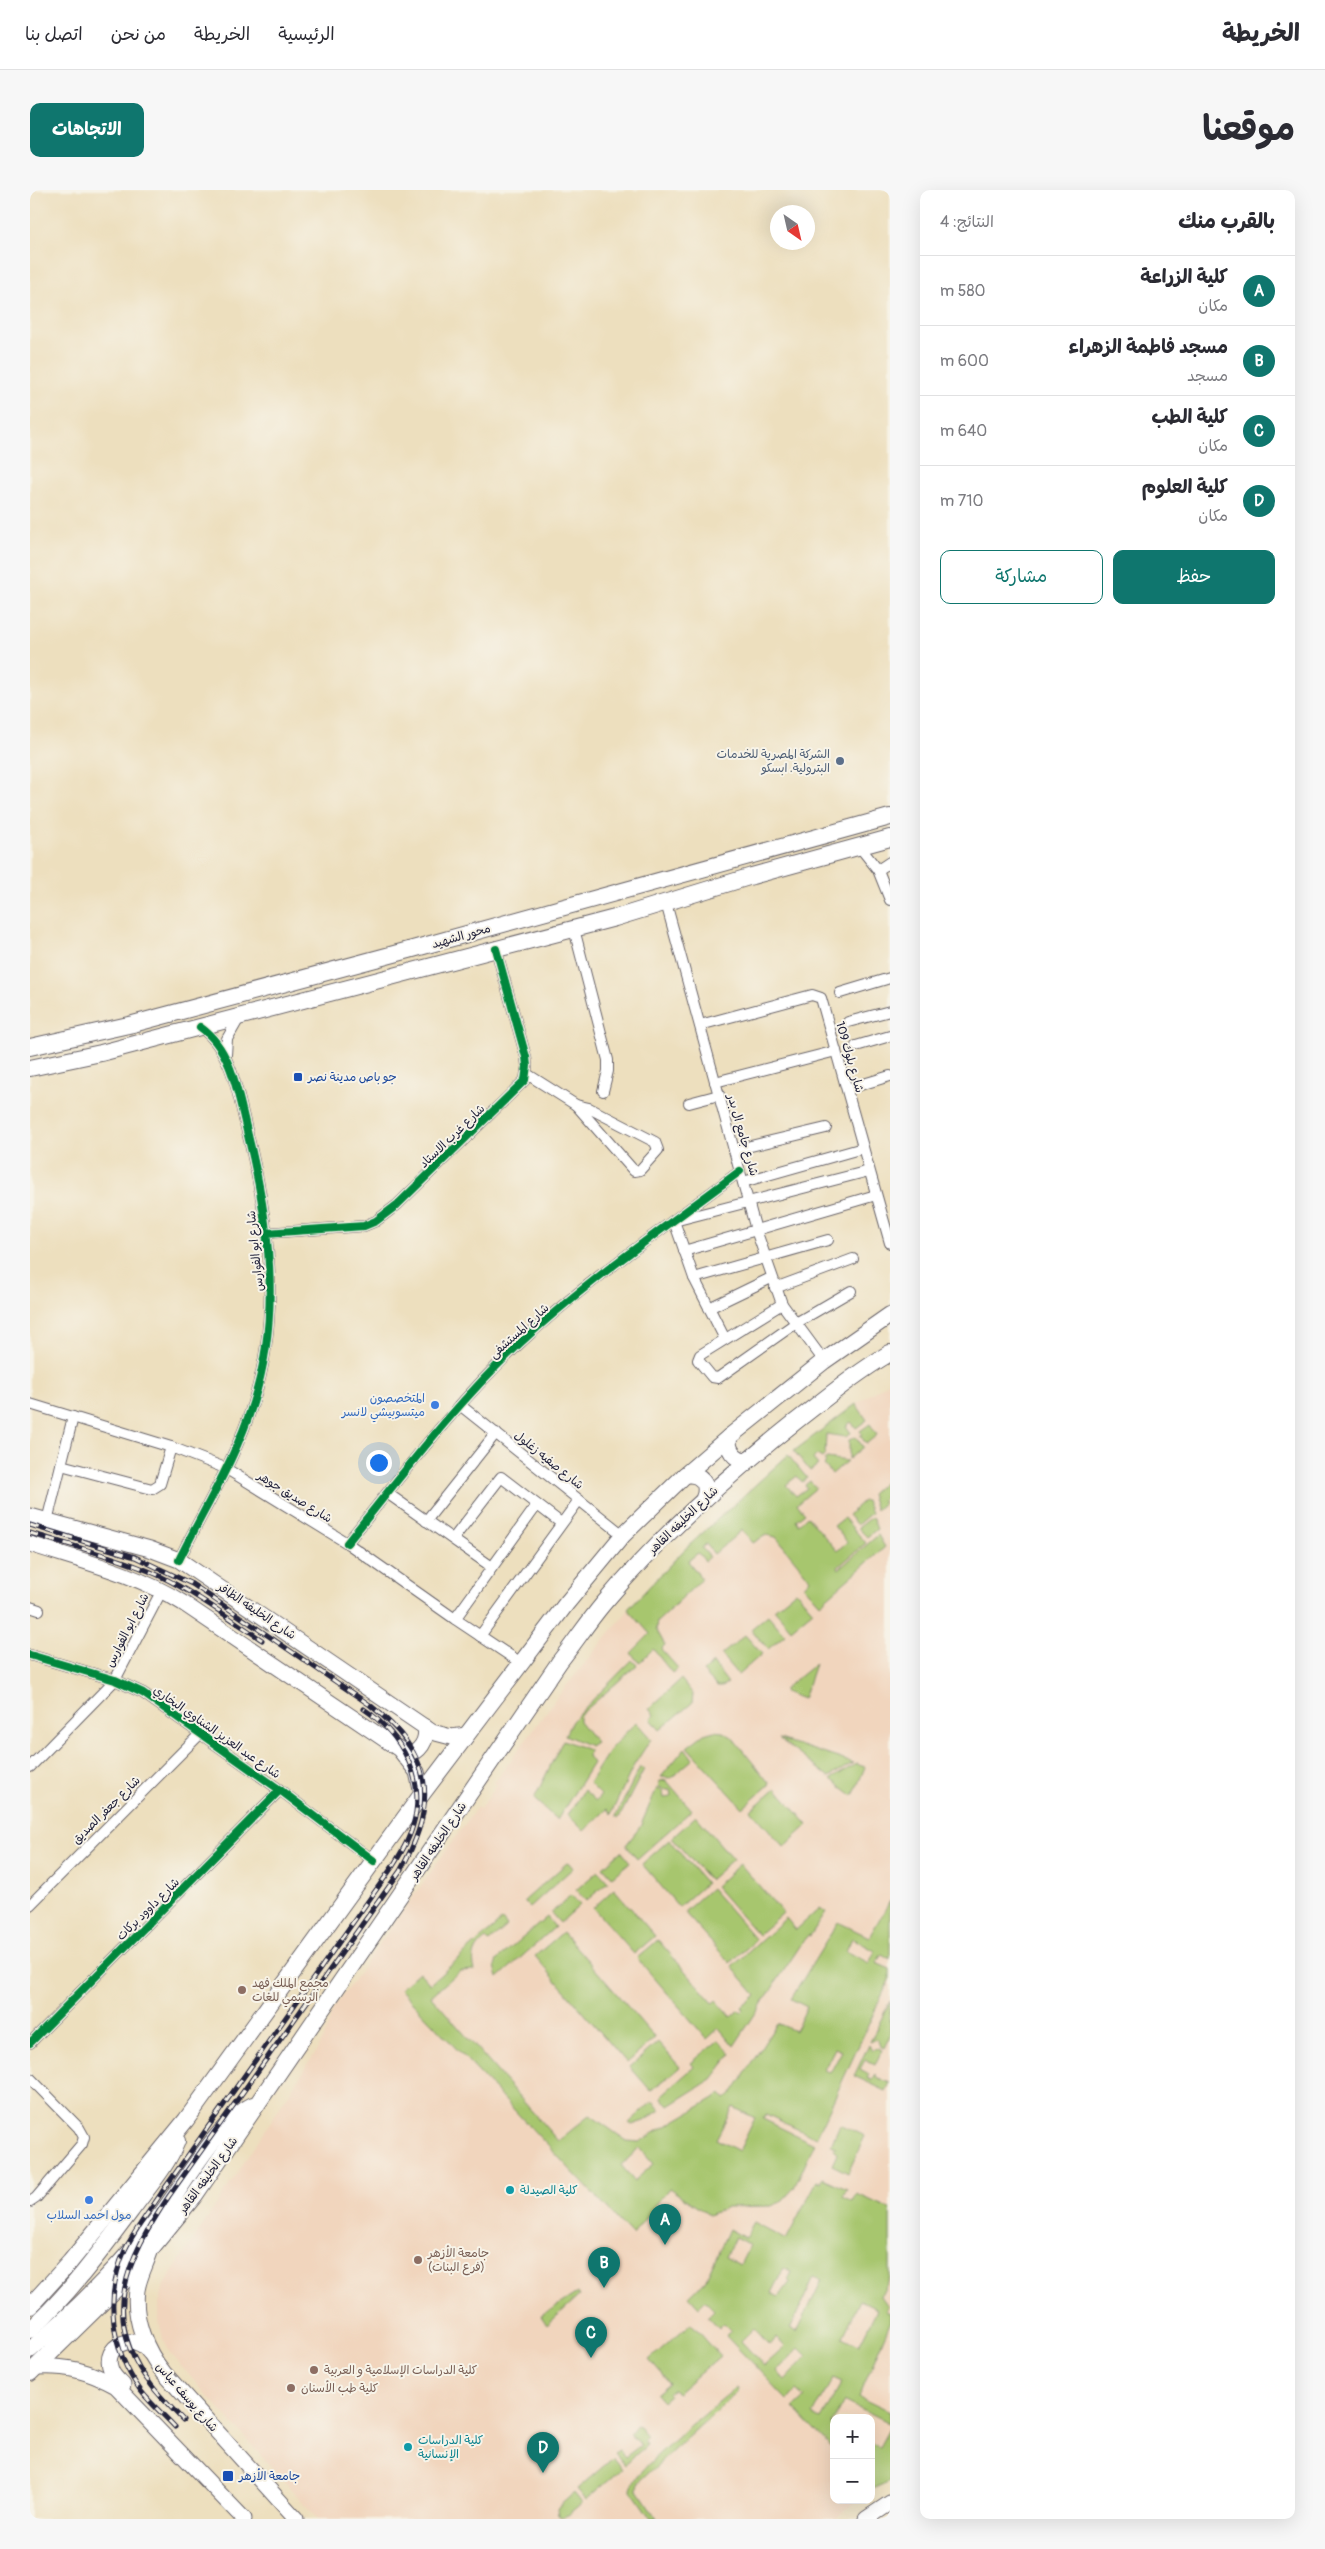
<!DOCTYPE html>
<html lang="ar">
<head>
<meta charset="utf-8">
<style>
  :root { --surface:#fff; --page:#f7f7f7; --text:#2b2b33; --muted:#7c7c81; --line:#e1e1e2; --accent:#0f766e }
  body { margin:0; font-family:Pangolin,"Playpen Sans Arabic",sans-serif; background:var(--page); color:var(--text); direction:rtl }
  .controls { position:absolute; right:15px; bottom:15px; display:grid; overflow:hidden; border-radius:10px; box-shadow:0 5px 20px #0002 }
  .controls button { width:45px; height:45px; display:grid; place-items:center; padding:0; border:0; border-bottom:1px solid var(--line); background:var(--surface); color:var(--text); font:25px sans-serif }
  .compass { position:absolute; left:740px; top:15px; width:45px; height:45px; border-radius:50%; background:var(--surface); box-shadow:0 5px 20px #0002; rotate:146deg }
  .you { position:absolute; left:348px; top:1272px; width:18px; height:18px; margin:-12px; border:4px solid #fff; border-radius:50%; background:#1a73e8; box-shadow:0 0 0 8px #1a73e833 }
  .badge { display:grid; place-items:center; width:32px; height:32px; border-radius:50%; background:var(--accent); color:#fff; font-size:16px; font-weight:700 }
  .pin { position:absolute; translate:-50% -41px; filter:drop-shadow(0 1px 2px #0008) }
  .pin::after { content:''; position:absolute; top:26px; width:18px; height:15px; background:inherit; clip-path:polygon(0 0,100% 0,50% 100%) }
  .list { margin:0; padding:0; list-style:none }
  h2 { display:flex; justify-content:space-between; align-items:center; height:65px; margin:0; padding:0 20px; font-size:21px }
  h2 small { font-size:16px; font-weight:400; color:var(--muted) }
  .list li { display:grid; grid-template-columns:32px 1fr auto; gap:15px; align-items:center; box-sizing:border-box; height:70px; padding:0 20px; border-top:1px solid var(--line) }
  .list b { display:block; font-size:19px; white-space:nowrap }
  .list p { margin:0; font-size:16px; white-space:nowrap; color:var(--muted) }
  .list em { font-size:16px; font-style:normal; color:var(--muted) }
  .actions { display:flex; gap:10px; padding:15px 20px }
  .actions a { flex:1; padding:11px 0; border:1px solid var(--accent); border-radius:10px; text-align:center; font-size:18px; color:var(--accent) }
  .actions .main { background:var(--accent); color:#fff }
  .map { position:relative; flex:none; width:860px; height:2329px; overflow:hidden; direction:ltr; border-radius:10px }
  header { display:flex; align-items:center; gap:30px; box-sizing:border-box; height:70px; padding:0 25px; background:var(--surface); border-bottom:1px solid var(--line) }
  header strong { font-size:24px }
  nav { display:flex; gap:28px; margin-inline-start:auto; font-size:18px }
  .intro { display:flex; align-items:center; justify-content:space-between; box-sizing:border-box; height:120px; padding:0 30px }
  h1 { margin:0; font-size:35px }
  .button { padding:12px 22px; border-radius:10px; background:var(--accent); color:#fff; font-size:18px; font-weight:700 }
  main { display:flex; gap:30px; padding:0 30px }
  aside { flex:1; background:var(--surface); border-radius:10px; box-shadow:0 5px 20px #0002 }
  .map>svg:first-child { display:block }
  .built { fill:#f1d5bd }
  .green { fill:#a7c66e; stroke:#647454; fill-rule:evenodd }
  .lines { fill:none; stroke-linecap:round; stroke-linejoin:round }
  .street-casing { stroke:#696469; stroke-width:12 }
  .secondary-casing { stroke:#696469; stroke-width:17 }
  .primary-casing { stroke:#696469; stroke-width:18 }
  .street { stroke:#fff; stroke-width:10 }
  .secondary { stroke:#fff; stroke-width:15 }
  .primary { stroke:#fff; stroke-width:16 }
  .rail-casing { stroke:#22223b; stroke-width:5 }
  .rail { stroke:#f7f3e8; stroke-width:3; stroke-dasharray:9; stroke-linecap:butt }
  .cycleway-casing { stroke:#f7f3e8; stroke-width:11 }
  .cycleway { stroke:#00873e; stroke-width:8 }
  .service-dot { fill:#5c6f8a; stroke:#f7f3e8; stroke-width:2 }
  .transit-dot { fill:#1a4fb4; stroke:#f7f3e8; stroke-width:2 }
  .shop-dot { fill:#3f7fe0; stroke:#f7f3e8; stroke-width:2 }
  .education-dot { fill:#8d6e63; stroke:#f7f3e8; stroke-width:2 }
  .culture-dot { fill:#0f9aa8; stroke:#f7f3e8; stroke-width:2 }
  .labels { text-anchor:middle; stroke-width:4; stroke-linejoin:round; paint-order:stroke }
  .service-label { font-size:12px; fill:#4e5e75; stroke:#f7f3e8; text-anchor:end }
  .street-label { font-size:12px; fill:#22223b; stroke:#f7f3e8 }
  .transit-label { font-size:12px; fill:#164399; stroke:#f7f3e8; text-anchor:start }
  .shop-label { font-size:12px; fill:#366cbe; stroke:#f7f3e8; text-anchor:end }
  .education-label { font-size:12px; fill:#785e54; stroke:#f7f3e8; text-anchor:start }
  .culture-label { font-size:12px; fill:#0d838f; stroke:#f7f3e8; text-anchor:start }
</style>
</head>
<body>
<header>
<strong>الخريطة</strong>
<nav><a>الرئيسية</a><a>الخريطة</a><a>من نحن</a><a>اتصل بنا</a></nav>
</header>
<div class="intro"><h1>موقعنا</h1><a class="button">الاتجاهات</a></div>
<main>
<aside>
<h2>بالقرب منك<small>النتائج: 4</small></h2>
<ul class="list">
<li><span class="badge">A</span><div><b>كلية الزراعة</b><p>مكان</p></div><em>580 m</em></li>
<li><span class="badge">B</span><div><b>مسجد فاطمة الزهراء</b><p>مسجد</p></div><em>600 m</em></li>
<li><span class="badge">C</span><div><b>كلية الطب</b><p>مكان</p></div><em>640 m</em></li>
<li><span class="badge">D</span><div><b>كلية العلوم</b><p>مكان</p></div><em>710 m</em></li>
</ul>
<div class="actions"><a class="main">حفظ</a><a>مشاركة</a></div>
</aside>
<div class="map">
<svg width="860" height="2329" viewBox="0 0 860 2329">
  <rect width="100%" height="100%" fill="#f7f3e8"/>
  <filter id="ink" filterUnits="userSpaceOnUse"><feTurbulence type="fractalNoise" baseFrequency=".02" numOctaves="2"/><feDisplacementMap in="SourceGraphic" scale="10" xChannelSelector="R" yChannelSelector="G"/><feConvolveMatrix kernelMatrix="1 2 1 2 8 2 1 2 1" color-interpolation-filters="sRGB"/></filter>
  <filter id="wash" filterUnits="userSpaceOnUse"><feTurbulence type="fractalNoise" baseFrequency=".0096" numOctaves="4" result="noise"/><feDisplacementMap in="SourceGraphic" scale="20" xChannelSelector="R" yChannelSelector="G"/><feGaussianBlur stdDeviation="1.12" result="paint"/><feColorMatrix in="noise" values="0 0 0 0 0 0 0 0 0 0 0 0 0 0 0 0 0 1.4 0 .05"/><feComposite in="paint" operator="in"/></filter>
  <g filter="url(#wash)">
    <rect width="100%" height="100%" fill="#eddfbe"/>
    <path class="built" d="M860,1191V2291L841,2300V2228H804V2310H828L806,2329H288L141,2165L133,2149L129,2131V2113L134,2095L284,1865L294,1848L303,1819L447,1617L450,1619L467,1595L464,1593L528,1506L610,1406L679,1336L758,1265L812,1224Z"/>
    <g class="green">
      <path d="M826,1214L837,1230L826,1238L821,1232L816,1236L821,1243L816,1247L796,1244L795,1265L792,1268L787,1265L783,1269L788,1275L780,1281L764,1261Z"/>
      <path d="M840,1234L847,1245L836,1254L830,1245L832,1244L830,1241Z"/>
      <path d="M826,1247L833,1257L819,1269V1250Z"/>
      <path d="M758,1265L777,1288L772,1292L767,1286L756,1295L766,1306L777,1298L775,1295L780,1291L786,1298L767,1314L775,1323L766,1330L769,1334L777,1326L807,1361L817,1352L804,1336L814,1328L836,1353L808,1377L809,1379L848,1345L855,1357L790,1414L774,1396L780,1389L746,1347L736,1345L723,1353L712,1340L684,1364L676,1354L672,1358L680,1367L675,1371L668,1363L658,1371L672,1389L627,1432L626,1439L635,1455L631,1459L648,1478L642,1483L623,1459L609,1473L601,1463L620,1444L598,1419L654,1360Z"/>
      <path d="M797,1268L817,1271L802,1284L794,1275L796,1273L794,1270Z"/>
      <path d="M860,1287V1308L857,1305L852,1310L854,1313L846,1320L841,1304Z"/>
      <path d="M836,1311L841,1323L827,1335L818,1325L833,1311Z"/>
      <path d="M842,1327L847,1339L837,1347L828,1338Z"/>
      <path d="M766,1401L783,1421L761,1439L744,1419Z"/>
      <path d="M738,1425L755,1445L738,1459L721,1439Z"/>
      <path d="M715,1445L732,1464L708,1485L691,1465Z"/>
      <path d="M602,1470L607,1475L549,1526V1531L566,1552L560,1556L535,1545L542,1531Z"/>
      <path d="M683,1473L698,1493L692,1497H687L673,1482Z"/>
      <path d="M785,1474L773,1509L754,1502V1499Z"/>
      <path d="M651,1489L663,1504L662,1513L630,1540L621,1529L624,1525L619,1519Z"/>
      <path d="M606,1532L621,1549L604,1575L581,1624L577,1619L554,1641L538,1625L554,1600L566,1611L571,1605L559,1593L581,1558Z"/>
      <path d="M684,1541L693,1542L702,1547L740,1594L713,1618L657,1557L674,1544Z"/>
      <path d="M749,1549H750L823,1573L799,1587Z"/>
      <path d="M533,1550L559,1560L558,1566L563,1573L527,1630L504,1609Z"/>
      <path d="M655,1558L663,1569L641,1588L631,1587Z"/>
      <path d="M826,1574L835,1577L823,1606L801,1589Z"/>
      <path d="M610,1577L614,1579L589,1628L586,1626Z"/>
      <path d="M636,1590L662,1620L607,1669L596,1655L610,1637L627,1598L633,1602L634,1608L641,1607L640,1600H634L628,1596L630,1591Z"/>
      <path d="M746,1598L778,1635L754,1657L721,1620Z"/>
      <path d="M666,1626L703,1669L679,1690L642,1648Z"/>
      <path d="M639,1650L676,1693L649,1717L612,1674Z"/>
      <path d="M591,1661L600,1672L582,1687L573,1677Z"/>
      <path d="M538,1672L543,1678L500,1717L494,1711Z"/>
      <path d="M710,1674L753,1723L728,1745L685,1696Z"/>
      <path d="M568,1681L578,1692L556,1711L546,1700Z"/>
      <path d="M681,1698L726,1750L700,1773L654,1722Z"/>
      <path d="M584,1699L625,1746L604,1764L563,1718Z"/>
      <path d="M541,1705L550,1715L530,1733L521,1723Z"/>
      <path d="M860,1711V1769L852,1764L846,1773L860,1779V1788L786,1948L736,1924L733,1929L784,1954L764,1998L751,2012L741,2016L697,2017L679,2025L639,1998L602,2045L370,1799L389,1782L400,1794L472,1730L477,1736L459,1752L456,1749C445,1756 441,1768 445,1780L430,1781L401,1806L528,1951L560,1925L597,1951L609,1952L691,1904L695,1909L704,1901L747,1833L765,1841L777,1817L761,1809L808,1732L839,1747ZM822,1748L845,1761L839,1773L816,1761ZM805,1858L812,1861L800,1883L794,1880ZM703,1917L725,1928L709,1961L686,1949ZM610,1958L624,1974L604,1991L591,1975Z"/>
      <path d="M790,1718L796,1722L780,1746L778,1745L774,1750L704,1856L689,1838L677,1849L607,1768L628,1750L683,1813L686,1810L701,1827L709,1820L711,1823L714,1820L712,1817L726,1805L702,1777L756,1728L766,1740Z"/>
      <path d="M517,1727L525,1737L468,1788L465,1776L467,1770Z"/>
      <path d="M533,1742L625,1848L597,1873L505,1766Z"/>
      <path d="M860,1811V1845L854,1858L850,1856L847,1849L840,1852Z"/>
      <path d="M689,1850L701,1864L682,1889L639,1916L632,1908L633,1904L664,1877L661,1873Z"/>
      <path d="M628,1852L650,1877L621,1901L600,1877Z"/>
      <path d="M839,1854L842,1860L848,1858L852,1860L845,1875L835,1870L830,1879L839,1884L837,1888L841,1890L845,1884L846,1887L860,1893L856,1901L824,1886Z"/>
      <path d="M623,1911L630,1920L614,1931L602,1935L599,1933Z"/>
      <path d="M810,1934L835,1946L818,1983L802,1975L807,1964L804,1960L806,1957L801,1955Z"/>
      <path d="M793,1988L817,1999L813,2007L823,2012L827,2004L860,2019V2087L851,2106L858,2116L856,2121L860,2123V2133L829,2207L860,2222V2234L814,2211L802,2233L804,2260L764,2218L775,2208L766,2200L757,2210L696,2146L702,2141L694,2133L689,2138L678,2126L684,2120L675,2111L669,2117L659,2106L675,2091L699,2039L715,2048L724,2033L756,2050L787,1991L791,1992ZM705,2047L720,2055L710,2075L695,2067ZM754,2078L762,2082L758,2090L760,2092L749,2107L741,2103ZM784,2087L792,2090L767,2142L760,2139ZM830,2111L847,2119L829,2155L813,2147ZM724,2138L739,2155L747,2148L755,2157L734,2176L711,2151ZM769,2158L777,2166L755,2190L747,2181ZM803,2188L812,2192L791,2229L783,2225Z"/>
      <path d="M547,2103L549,2106L517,2135L511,2126Z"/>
      <path d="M661,2133L690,2166L647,2203L643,2199L638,2203L640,2206L633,2212L626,2204L639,2193L619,2170Z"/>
      <path d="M707,2197V2202L609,2292L608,2300L627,2329H621L601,2300C599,2283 690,2211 707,2197Z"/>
      <path d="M605,2236L609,2237L617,2247L614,2250L617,2255L594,2275L584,2263L589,2260L595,2267L611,2255L599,2245Z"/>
      <path d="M860,2237V2291L842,2299L841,2253L849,2257Z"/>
      <path d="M583,2268L592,2279L556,2310L547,2299Z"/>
      <path d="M544,2303L552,2313L537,2325L531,2327L528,2325L527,2318Z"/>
    </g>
  </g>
  <g filter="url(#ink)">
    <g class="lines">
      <defs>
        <g id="street">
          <path d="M829,656L848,680L860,710"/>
          <path d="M848,680L860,672"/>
          <path d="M636,713L726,1040L752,1114L794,1171"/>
          <path d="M544,739L578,870V881L573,901"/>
          <path d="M810,803L860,788"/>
          <path d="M818,832L860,821"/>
          <path d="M670,835L782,805L791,808L860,1053"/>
          <path d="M826,856L860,846"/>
          <path d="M196,865L197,849L209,828"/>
          <path d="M497,884L546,915"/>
          <path d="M685,892L806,861"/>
          <path d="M817,899L860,886"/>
          <path d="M659,913L689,905"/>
          <path d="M546,915L559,918L625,952L628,960L610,980L604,981Z"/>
          <path d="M704,960L796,938"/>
          <path d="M713,992L833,958"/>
          <path d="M236,1043L334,1036L346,1031L367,1015L495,890L497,876L496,867L466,759"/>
          <path d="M654,1061L846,1005"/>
          <path d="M664,1088L798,1050"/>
          <path d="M745,1098L823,1069"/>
          <path d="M752,1114L670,1165L668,1170L682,1187L688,1188L766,1133L821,1101"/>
          <path d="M679,1118L741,1088"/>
          <path d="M695,1149L664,1088L644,1031L839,981"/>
          <path d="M0,1214L141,1257L195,1278L317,1353L425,1429L491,1473"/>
          <path d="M430,1215L593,1345"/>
          <path d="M31,1275L122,1299L130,1294L141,1257"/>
          <path d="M357,1303L462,1377"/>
          <path d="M17,1331L43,1227"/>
          <path d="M396,1331L466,1243"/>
          <path d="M423,1349L471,1287L531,1333"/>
          <path d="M317,1353C372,1285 425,1214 490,1153C558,1090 636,1037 710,981"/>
          <path d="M149,1370C174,1319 206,1268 223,1213C252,1123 239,1030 217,941C208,905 202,859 170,837"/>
          <path d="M0,1417L9,1420"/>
          <path d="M425,1429L507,1315"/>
          <path d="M450,1446L549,1310"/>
          <path d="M0,1465L85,1490L113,1503L250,1600L344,1671"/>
          <path d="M0,1577L85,1490L132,1400"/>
          <path d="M0,1715L171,1543"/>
          <path d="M0,1853L250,1600"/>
          <path d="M0,1888L49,1938L54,1947L52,1954L6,2008L0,2012"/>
        </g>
        <g id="secondary">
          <path d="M0,1326L120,1359L149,1370L402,1542L421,1547L437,1545"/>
          <path d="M0,1354C52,1371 107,1384 153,1413L369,1559L387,1582L392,1604"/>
          <path d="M376,1566C390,1562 398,1551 395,1537"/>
          <path d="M120,2062C116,2074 109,2087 107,2100C103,2129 116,2161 134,2183L266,2329"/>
          <path d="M6,2177C36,2175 59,2181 86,2196L214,2329"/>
          <path d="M93,2195C89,2191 83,2186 81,2180C71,2155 106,2141 119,2162"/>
          <path d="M836,2329L860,2313"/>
        </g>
        <g id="primary">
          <path d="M0,857L103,834L379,760L860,627"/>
          <path d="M0,878L71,863L585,728L722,686L860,648"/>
          <path d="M699,1247C697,1260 704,1269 717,1271"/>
          <path d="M655,1285C670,1282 680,1294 674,1308"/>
          <path d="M0,2116L40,2072L156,1930L392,1604L536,1414L593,1345L655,1285L699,1247L794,1171L860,1125"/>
          <path d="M0,2140C40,2103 71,2061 103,2018C119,1996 137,1976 147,1951"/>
          <path d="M0,2160C46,2121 88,2078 126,2031C152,1999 186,1933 223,1915"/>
          <path d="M0,2183L96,2089L165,2005L530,1471C545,1452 558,1432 573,1414C630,1346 696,1287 765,1232C796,1208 826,1183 860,1163"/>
        </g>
      </defs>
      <use href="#street" class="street-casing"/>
      <use href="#secondary" class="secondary-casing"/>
      <use href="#primary" class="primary-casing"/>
      <use href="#street" class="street"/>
      <use href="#secondary" class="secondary"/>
      <use href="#primary" class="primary"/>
      <defs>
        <g id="rail">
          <path d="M0,1335L105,1367L162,1394L340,1515C404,1565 409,1613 370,1681L139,2006C97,2069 68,2128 122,2196C131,2208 143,2219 153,2230"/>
          <path d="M0,1343C43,1356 87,1367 128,1385C165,1403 198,1427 232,1450"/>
          <path d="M145,2237C134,2225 121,2214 111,2201C81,2160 74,2107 95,2060C105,2039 120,2021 132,2002L363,1676C371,1663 379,1650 383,1635C397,1589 371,1544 334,1519"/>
        </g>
      </defs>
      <use href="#rail" class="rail-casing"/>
      <use href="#rail" class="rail"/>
      <defs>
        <g id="cycleway">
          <path d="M236,1043L334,1036L346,1031L367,1015L495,890L497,876L496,867L466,759"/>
          <path d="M317,1353C372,1285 425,1214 490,1153C558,1090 636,1037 710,981"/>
          <path d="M149,1370C174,1319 206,1268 223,1213C252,1123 239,1030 217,941C208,905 202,859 170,837"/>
          <path d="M0,1465L85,1490L113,1503L250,1600L344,1671"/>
          <path d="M0,1853L250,1600"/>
        </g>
      </defs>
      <use href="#cycleway" class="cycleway-casing"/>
      <use href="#cycleway" class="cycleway"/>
    </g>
  </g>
  <circle class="service-dot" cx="810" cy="571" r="5"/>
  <g class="transit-dot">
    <rect x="263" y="882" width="10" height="10" rx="2.5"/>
    <rect x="192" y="2280" width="12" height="12" rx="2.5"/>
  </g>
  <g class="shop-dot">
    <circle cx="405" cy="1215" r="5"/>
    <circle cx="59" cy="2010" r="5"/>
  </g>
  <g class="education-dot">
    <circle cx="212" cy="1800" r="5"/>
    <circle cx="388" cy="2070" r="5"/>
    <circle cx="284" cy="2180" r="5"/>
    <circle cx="261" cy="2198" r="5"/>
  </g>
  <g class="culture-dot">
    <circle cx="480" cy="2000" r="5"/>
    <circle cx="378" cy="2257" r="5"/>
  </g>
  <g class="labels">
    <g class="service-label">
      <text x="800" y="568">الشركة المصرية للخدمات<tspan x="800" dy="14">البترولية. ابسكو</tspan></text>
    </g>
    <g class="street-label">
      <text transform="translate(431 746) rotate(-16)" y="4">محور الشهيد</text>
      <text transform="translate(820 867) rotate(74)" y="4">شارع بلوك 109</text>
      <text transform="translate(713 945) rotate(74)" y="4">شارع جامع ال بدر</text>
      <text transform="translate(422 946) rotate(-44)" y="4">شارع غرب الاستاد</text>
      <text transform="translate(225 1061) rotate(-96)" y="4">شارع ابو الفوارس</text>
      <text transform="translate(489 1141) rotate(-42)" y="4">شارع المستشفى</text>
      <text transform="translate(519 1270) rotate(39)" y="4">شارع صفيه زغلول</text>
      <text transform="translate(265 1307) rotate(32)" y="4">شارع صديق جوهر</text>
      <text transform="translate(653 1330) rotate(-44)" y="4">شارع الخليفه القاهر</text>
      <text transform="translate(227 1421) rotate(34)" y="4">شارع الخليفه الظافر</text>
      <text transform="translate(97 1440) rotate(-63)" y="4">شارع ابو الفوارس</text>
      <text transform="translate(187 1542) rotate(35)" y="4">شارع عبد العزيز الشناوي البخاري</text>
      <text transform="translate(76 1620) rotate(-45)" y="4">شارع جعفر الصديق</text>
      <text transform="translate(408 1651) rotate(-56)" y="4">شارع الخليفه القاهر</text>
      <text transform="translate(118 1719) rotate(-45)" y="4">شارع داوود بركات</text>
      <text transform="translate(178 1985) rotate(-54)" y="4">شارع الخليفه القاهر</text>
      <text transform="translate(157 2207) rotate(49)" y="4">شارع يوسف عباس</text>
    </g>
    <g class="transit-label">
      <text x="278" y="891">جو باص مدينة نصر</text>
      <text x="209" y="2290">جامعة الأزهر</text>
    </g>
    <g class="shop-label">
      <text x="395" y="1212">المتخصصون<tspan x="395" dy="14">ميتسوبيشي لانسر</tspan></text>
      <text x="59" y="2029" text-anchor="middle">مول احمد السلاب</text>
    </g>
    <g class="education-label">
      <text x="222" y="1797">مجمع الملك فهد<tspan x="222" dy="14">الرسمي للغات</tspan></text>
      <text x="398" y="2067">جامعة الأزهر<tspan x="398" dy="14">(فرع البنات)</tspan></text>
      <text x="294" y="2184">كلية الدراسات الإسلامية و العربية</text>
      <text x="271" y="2202">كلية طب الأسنان</text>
    </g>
    <g class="culture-label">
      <text x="490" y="2004">كلية الصيدلة</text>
      <text x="388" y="2254">كلية الدراسات<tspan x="388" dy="14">الإنسانية</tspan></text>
    </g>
  </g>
</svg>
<div class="controls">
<button>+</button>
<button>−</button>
</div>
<svg class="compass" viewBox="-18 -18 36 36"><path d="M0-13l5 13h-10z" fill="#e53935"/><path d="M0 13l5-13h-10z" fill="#7c7c81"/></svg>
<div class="you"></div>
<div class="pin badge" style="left:635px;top:2055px">A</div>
<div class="pin badge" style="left:574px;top:2098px">B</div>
<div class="pin badge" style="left:561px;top:2168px">C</div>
<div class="pin badge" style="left:513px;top:2283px">D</div>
</div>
</main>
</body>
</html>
